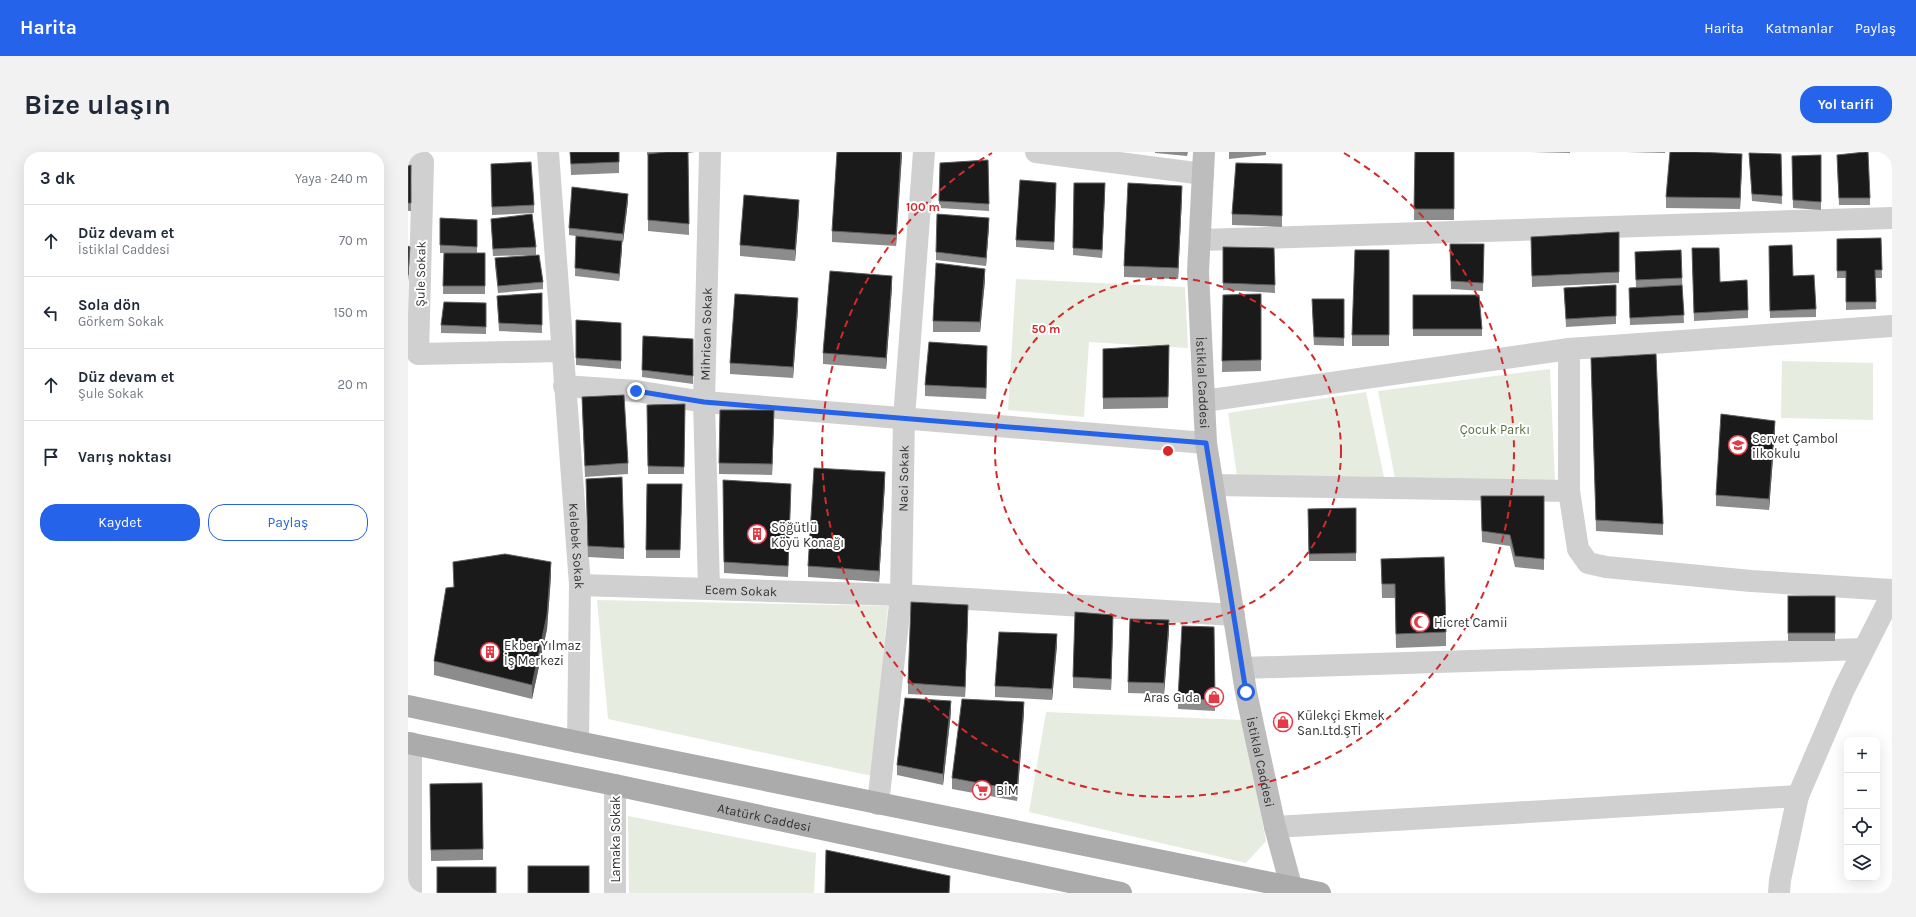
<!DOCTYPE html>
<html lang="tr">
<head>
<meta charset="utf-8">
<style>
  :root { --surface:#fff; --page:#f2f2f3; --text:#1f2937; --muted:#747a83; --line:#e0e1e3; --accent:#2563eb }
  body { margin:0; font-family:Karla,sans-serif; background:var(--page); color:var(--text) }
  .controls { position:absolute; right:12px; bottom:12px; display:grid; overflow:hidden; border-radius:8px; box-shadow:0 4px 16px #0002 }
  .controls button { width:36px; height:36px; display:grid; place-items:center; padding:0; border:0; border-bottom:1px solid var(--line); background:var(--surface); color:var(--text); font:20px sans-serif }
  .stop { position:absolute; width:12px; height:12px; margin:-9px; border:3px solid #2563eb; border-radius:50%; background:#fff }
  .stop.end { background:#2563eb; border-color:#fff; box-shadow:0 1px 4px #0008 }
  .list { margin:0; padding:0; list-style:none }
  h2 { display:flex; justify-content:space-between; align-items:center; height:52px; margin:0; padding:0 16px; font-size:17px }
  h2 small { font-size:13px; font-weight:400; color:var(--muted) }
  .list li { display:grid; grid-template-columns:26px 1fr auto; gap:12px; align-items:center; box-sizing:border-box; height:72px; padding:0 16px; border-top:1px solid var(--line) }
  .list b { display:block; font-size:15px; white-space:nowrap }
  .list p { margin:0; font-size:13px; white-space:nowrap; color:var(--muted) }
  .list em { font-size:13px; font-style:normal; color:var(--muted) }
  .actions { display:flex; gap:8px; padding:12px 16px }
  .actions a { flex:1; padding:9px 0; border:1px solid var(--accent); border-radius:16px; text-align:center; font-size:14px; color:var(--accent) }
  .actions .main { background:var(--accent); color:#fff }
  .icon { flex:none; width:22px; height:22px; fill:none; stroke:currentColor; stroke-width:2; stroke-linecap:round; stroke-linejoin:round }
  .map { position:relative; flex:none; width:1484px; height:741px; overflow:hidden; border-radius:16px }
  header { display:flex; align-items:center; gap:24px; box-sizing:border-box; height:56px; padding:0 20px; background:var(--accent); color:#fff }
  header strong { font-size:19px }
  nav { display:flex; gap:22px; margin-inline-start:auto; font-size:14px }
  .intro { display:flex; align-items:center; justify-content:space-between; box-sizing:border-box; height:96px; padding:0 24px }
  h1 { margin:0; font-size:28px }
  .button { padding:10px 18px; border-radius:16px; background:var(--accent); color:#fff; font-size:14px; font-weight:700 }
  main { display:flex; gap:24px; padding:0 24px }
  aside { flex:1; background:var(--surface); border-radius:16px; box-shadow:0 4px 16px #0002 }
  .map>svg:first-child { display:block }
  .green { fill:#e6ecdf }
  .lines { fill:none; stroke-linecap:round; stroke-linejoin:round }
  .street { stroke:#d0d0d0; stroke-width:22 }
  .secondary { stroke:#bdbdbd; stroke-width:22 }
  .primary { stroke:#ababab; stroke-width:22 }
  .wall { fill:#8c8c8c }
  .shaded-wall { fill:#5f5f5f }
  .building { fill:#1a1a1a; stroke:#5f5f5f }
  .route { stroke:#2563eb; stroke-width:5 }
  .ring { fill:none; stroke:#d62828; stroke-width:2; stroke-dasharray:7 5 }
  .labels { text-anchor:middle; stroke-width:4; stroke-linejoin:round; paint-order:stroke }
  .street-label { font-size:13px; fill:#333; stroke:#fff }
  .park-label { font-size:13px; fill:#56703f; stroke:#fff }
  .poi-label { font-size:13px; fill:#333; stroke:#fff; text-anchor:start }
  .centre { fill:#d62828; stroke:#fff; stroke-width:2 }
  .ring-label { font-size:12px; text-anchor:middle; font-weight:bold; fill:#d62828; stroke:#fff; stroke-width:4; stroke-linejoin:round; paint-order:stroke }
</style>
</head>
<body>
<header>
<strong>Harita</strong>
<nav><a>Harita</a><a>Katmanlar</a><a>Paylaş</a></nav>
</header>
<div class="intro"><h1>Bize ulaşın</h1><a class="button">Yol tarifi</a></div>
<main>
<aside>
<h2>3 dk<small>Yaya · 240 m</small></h2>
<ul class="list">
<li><svg class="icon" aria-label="ahead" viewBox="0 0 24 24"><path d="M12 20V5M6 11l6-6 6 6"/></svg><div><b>Düz devam et</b><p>İstiklal Caddesi</p></div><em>70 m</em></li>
<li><svg class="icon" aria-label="left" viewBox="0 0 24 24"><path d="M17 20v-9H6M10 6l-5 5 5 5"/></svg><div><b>Sola dön</b><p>Görkem Sokak</p></div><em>150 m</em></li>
<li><svg class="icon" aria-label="ahead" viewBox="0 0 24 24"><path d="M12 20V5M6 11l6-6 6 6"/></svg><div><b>Düz devam et</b><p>Şule Sokak</p></div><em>20 m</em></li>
<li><svg class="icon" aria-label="arrive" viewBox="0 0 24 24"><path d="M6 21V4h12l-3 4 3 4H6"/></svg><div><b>Varış noktası</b></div></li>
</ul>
<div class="actions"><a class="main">Kaydet</a><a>Paylaş</a></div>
</aside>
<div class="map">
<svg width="1484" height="741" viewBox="0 0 1484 741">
  <rect width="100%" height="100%" fill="#fff"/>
  <g class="green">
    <path d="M608,127L777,135L780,196L681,190L676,265L600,258Z"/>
    <path d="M1374,209L1465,211V268L1373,266Z"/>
    <path d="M1142,217L1147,330L987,326L970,239Z"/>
    <path d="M958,240L976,325L829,324L820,261Z"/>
    <path d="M189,448L480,454L464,624L200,567Z"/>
    <path d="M638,560L835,568L858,689L838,711L621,660Z"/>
    <path d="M220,664L408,701L406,741H221Z"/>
  </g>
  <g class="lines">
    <g class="street">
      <path id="s1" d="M140,0L172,433L170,590"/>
      <path d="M628,0L795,22"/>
      <path d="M0,10H15L10,202L154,199"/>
      <path d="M792,88L1484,66"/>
      <path d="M1161,197V339L1170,397L1180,411L1198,415L1343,429L1484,438"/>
      <path d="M156,234L228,239L296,250L798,291"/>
      <path d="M796,249L1161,197L1484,174"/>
      <path d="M805,333L1161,339"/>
      <path id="s2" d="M172,433L493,443L826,463"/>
      <path id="s3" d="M301,436L296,250L302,0"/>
      <path d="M835,516L1456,497"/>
      <path d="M3,591V741"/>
      <path id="s4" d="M470,652L493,443L496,266L516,0"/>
      <path d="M867,675L1390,644"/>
      <path d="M207,741V633"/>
      <path d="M1371,741L1372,728L1390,644L1436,537L1484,442"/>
    </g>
    <path class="secondary" id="s5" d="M796,0L790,120L798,291L838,540L867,675L885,741"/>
    <g class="primary">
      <path d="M0,554L170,590L912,741"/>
      <path id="s6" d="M0,591L207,633L713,741"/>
    </g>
  </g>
  <g class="wall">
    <path d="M162,0H211V21L163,23Z"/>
    <path d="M239,0H287L280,1L281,83L240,79V3H239Z"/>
    <path d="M494,0L488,94L424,90V79Z"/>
    <path d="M747,0H780L779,4L747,1Z"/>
    <path d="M821,0H858V3L821,7Z"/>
    <path d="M1007,0H1046V68H1006Z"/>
    <path d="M1123,0H1162V1Z"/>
    <path d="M1218,0H1257V1Z"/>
    <path d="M1341,1L1373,2L1374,52L1344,49Z"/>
    <path d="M1413,3V58L1385,56L1384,4Z"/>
    <path d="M580,8L581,59L531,56V49Z"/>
    <path d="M1429,10L1462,46V53H1431Z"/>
    <path d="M83,12L126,53V61L84,63Z"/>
    <path d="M874,12V75L824,73V62Z"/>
    <path d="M3,13V59H0V14Z"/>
    <path d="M1334,13L1332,57L1258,56V45Z"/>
    <path d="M648,31L646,98L608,95V88Z"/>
    <path d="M666,31L697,38L694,106L665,103Z"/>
    <path d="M774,44L770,127L716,125V114Z"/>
    <path d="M220,49L215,90H214V97L211,129L167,124L168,84L161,83V76Z"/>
    <path d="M391,59L387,109L332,104V93Z"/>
    <path d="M32,66L69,68V101H77V142H35L36,101H32Z"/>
    <path d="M83,67L128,95V103L85,104Z"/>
    <path d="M581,74L578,114L528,108V100Z"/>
    <path d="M1211,80V131L1124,135L1123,85Z"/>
    <path d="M1473,86L1474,126H1467L1468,157L1438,158V126H1429V87Z"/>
    <path d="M1042,92H1076L1075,139L1043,137Z"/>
    <path d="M1361,94L1385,124L1408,157V165L1362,166Z"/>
    <path d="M815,95L866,96L867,141L815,138Z"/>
    <path d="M1284,96L1312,130L1340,158V166L1286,169Z"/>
    <path d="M981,98V194H944V183Z"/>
    <path d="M1227,100L1274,126L1276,171L1222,173L1221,136H1228Z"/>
    <path d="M87,106L135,130V137L90,141L87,113Z"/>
    <path d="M577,128L572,180H525V169Z"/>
    <path d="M1208,133V172L1158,175L1156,136Z"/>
    <path d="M484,135L478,217L415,212V201Z"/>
    <path d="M134,141V181L91,179L89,144Z"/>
    <path d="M853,142V219L814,220L815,143Z"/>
    <path d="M1005,143L1074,177V184H1005Z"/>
    <path d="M936,147V194L906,193L904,155Z"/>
    <path d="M78,151V182L33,181V173Z"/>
    <path d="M390,157L385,226L322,222V211Z"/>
    <path d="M168,168L213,171V217L168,213Z"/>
    <path d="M235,184L285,187V232L234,225Z"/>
    <path d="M695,197L761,204L760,256L695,257Z"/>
    <path d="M579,205L578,247L517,244V233Z"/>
    <path d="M1183,206L1255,372V383L1188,379Z"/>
    <path d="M174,245L220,311V322L177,325L174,256Z"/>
    <path d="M277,252L276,322H240L239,253Z"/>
    <path d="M366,269L364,323L311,322V311Z"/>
    <path d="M1367,280L1361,358L1308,354V343Z"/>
    <path d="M315,328L383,343L380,425L316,421Z"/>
    <path d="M477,331L471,430L400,425V414Z"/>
    <path d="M239,332H274L272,406H238Z"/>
    <path d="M178,338L216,396V407L180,405Z"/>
    <path d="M1073,344H1136V418L1107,415L1102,394L1074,390Z"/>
    <path d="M948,356V409H901L900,357Z"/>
    <path d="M973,407L1038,480V494L988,496L987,446H974Z"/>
    <path d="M45,410L143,424L139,477L124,547L26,523V509L46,436Z"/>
    <rect x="1380" y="444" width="47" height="45"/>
    <path d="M560,464L557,545L500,542V531Z"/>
    <path d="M705,474L703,538L665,536V525Z"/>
    <path d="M806,475L807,559L770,557V546Z"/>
    <path d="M761,479L756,542L720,541V530Z"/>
    <path d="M649,493L644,548L587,545V534Z"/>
    <path d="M543,560L535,633L489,623V613Z"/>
    <path d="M616,561L609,649L544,637V626Z"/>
    <path d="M22,632L75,697V708L23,709Z"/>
  </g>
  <g class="shaded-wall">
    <path d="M493,0L494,3L488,94V83Z"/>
    <path d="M1334,2V13L1332,57V46Z"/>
    <path d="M697,31V38L694,106V98Z"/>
    <path d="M774,34V44L770,127V116Z"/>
    <path d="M220,42V49L215,90V82Z"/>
    <path d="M391,48V59L387,109V98Z"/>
    <path d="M581,66V74L578,114V106Z"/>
    <path d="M214,89V97L211,129V122Z"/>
    <path d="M2,95V102L0,130V123Z"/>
    <path d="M577,117V128L572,180V170Z"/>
    <path d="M484,124V135L478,217V206Z"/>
    <path d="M390,146V157L385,226V215Z"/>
    <path d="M579,194V205L578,247V236Z"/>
    <path d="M366,258V269L364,323V312Z"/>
    <path d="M1367,269V280L1361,358V347Z"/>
    <path d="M477,320V331L471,430V419Z"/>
    <path d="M143,410V424L139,477L124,547V533Z"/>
    <path d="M560,453V464L557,545V535Z"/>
    <path d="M705,463V474L703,538V527Z"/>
    <path d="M761,468V479L756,542V531Z"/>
    <path d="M649,482V493L644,548V537Z"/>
    <path d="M543,549V560L535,633V622Z"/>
    <path d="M616,550V561L609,649V638Z"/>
  </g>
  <g class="building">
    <path d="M162,0H211V10L163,12Z"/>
    <path d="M258,0H280L281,72L240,68V2Z"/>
    <path d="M429,0H493L488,83L424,79Z"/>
    <path d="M1007,0H1046V57H1006Z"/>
    <path d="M1262,0H1289L1334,2L1332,46L1258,45Z"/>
    <path d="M1457,0H1460L1462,46H1431L1429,3Z"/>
    <path d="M1341,1L1373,2L1374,44L1344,42Z"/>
    <path d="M1413,3V50L1385,48L1384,4Z"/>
    <path d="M580,8L581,52L531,49L532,11Z"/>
    <path d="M123,10L126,53L84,55L83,12Z"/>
    <path d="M828,11L874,12V64L824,62Z"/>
    <path d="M3,13V51H0V14Z"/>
    <path d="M612,28L648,31L646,90L608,88Z"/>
    <path d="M666,31H697L694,98L665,96Z"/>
    <path d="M720,31L774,34L770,116L716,114Z"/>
    <path d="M164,35L220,42L215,82L161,76Z"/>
    <path d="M336,43L391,48L387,98L332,93Z"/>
    <path d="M124,62L128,95L85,97L83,67Z"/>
    <path d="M529,62L581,66L578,106L528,100Z"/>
    <path d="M32,66L69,68V95L32,93Z"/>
    <path d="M1211,80V120L1124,124L1123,85Z"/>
    <path d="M168,84L214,89L211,122L167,116Z"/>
    <path d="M1473,86L1474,118H1467L1468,150H1438V119H1429V87Z"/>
    <path d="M1042,92H1076L1075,131L1043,129Z"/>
    <path d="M1384,93L1385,124L1406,123L1408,157L1362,159L1361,94Z"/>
    <path d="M0,94L2,95L0,123Z"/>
    <path d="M815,95L866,96L867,133L815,131Z"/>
    <path d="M1284,96H1311L1312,130L1339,128L1340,158L1286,161Z"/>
    <path d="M947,98H981V183H944Z"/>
    <path d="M1273,98L1274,126L1228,128L1227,100Z"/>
    <path d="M36,101H77V134H35Z"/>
    <path d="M131,103L135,130L90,134L87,106Z"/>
    <path d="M528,111L577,117L572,170L525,169Z"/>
    <path d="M422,119L484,124L478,206L415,201Z"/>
    <path d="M1208,133V164L1158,167L1156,136Z"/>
    <path d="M1274,133L1276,163L1222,166L1221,136Z"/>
    <path d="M134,141V173L91,171L89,144Z"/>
    <path d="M327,142L390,146L385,215L322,211Z"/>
    <path d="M853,142V208L814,209L815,143Z"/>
    <path d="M1005,143H1071L1074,177H1005Z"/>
    <path d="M904,147H936V186L906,185Z"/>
    <path d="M36,150L78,151V175L33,173Z"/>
    <path d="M168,168L213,171V209L168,206Z"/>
    <path d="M235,184L285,187V224L234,218Z"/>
    <path d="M521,190L579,194L578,236L517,233Z"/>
    <path d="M761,193L760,245L695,246V197Z"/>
    <path d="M1248,202L1255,372L1188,368L1183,206Z"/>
    <path d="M216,243L220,311L177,314L174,245Z"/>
    <path d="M277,252L276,315L240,314L239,253Z"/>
    <path d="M312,258H366L364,312L311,311Z"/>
    <path d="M1313,262L1367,269L1361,347L1308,343Z"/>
    <path d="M406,316L477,320L471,419L400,414Z"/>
    <path d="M214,325L216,396L180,394L178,327Z"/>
    <path d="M315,328L383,332L380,414L316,410Z"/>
    <path d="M239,332H274L272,398H238Z"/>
    <path d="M1073,344H1136V407L1107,404L1102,383L1074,379Z"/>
    <path d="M948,356V401L901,402L900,357Z"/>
    <path d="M97,402L143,410L139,463L124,533L26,509L38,436L46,435L45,410Z"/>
    <path d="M1036,405L1038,480L988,482L987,432H974L973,407Z"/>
    <rect x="1380" y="444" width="47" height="37"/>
    <path d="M503,450L560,453L557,535L500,531Z"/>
    <path d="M667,460L705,463L703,527L665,525Z"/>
    <path d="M722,467L761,468L756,531L720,530Z"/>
    <path d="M774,474L806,475L807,548L770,546Z"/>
    <path d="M591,480L649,482L644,537L587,534Z"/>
    <path d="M497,546L543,549L535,622L489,613Z"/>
    <path d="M554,547L616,550L609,638L544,626Z"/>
    <path d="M74,631L75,697L23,698L22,632Z"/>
    <path d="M418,698L542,724L541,741H417Z"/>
    <rect x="120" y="714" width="61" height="27"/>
    <rect x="29" y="715" width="59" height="26"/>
  </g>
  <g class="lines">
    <path class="route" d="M228,239L296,250L798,291L838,540"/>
  </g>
  <g class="ring">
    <circle cx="760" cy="299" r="173"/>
    <path d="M936 1A346 346 0 1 1 584 1"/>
  </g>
  <defs>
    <symbol id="school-ring" viewBox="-11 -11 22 22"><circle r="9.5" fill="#fff" stroke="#e63946" stroke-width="1.5"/><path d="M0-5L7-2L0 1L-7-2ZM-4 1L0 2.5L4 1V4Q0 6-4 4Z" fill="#e63946"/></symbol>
    <symbol id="building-ring" viewBox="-11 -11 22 22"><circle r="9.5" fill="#fff" stroke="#e63946" stroke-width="1.5"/><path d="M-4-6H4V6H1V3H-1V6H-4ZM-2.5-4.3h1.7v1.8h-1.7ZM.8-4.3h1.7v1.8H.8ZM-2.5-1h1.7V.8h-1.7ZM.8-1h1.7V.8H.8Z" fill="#e63946"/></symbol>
    <symbol id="mosque-ring" viewBox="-11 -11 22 22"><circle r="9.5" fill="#fff" stroke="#e63946" stroke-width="1.5"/><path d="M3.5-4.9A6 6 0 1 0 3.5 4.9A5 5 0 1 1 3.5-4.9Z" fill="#e63946"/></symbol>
    <symbol id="shop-ring" viewBox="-11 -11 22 22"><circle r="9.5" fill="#fff" stroke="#e63946" stroke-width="1.5"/><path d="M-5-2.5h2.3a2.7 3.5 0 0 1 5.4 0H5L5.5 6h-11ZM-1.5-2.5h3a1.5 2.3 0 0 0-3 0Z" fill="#e63946"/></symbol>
    <symbol id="supermarket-ring" viewBox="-11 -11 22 22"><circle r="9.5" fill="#fff" stroke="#e63946" stroke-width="1.5"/><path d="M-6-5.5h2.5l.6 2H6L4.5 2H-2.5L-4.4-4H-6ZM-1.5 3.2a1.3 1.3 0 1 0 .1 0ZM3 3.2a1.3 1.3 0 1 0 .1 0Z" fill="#e63946"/></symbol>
  </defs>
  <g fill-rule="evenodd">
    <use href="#school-ring" x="1319" y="282" width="22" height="22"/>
    <use href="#building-ring" x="338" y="371" width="22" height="22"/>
    <use href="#mosque-ring" x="1001" y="459" width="22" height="22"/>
    <use href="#building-ring" x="71" y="489" width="22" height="22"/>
    <use href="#shop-ring" x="795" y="534" width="22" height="22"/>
    <use href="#shop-ring" x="864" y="559" width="22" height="22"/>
    <use href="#supermarket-ring" x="563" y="627" width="22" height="22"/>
  </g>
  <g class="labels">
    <g class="street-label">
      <text transform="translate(12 122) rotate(-89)" y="5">Şule Sokak</text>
      <text dy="5" stroke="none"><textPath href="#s3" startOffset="254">Mihrican Sokak</textPath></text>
      <text dy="5" stroke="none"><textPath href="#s5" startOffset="231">İstiklal Caddesi</textPath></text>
      <text dy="5" stroke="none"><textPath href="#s4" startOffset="327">Naci Sokak</textPath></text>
      <text dy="5" stroke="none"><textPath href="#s1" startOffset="395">Kelebek Sokak</textPath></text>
      <text dy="5" stroke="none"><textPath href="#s2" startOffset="161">Ecem Sokak</textPath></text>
      <text dy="5" stroke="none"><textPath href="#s5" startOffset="615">İstiklal Caddesi</textPath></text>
      <text dy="5" stroke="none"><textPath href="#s6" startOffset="364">Atatürk Caddesi</textPath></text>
      <text transform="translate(207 687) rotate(-90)" y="5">Lamaka Sokak</text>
    </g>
    <g class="park-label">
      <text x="1087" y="282">Çocuk Parkı</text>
    </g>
    <g class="poi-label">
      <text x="1344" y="291">Servet Çambol<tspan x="1344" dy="15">ilkokulu</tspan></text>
      <text x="363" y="380">Söğütlü<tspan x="363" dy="15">Köyü Konağı</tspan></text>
      <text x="1026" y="475">Hicret Camii</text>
      <text x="96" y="498">Ekber Yılmaz<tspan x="96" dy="15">İş Merkezi</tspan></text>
      <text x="792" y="550" text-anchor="end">Aras Gıda</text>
      <text x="889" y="568">Külekçi Ekmek<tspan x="889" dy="15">San.Ltd.ŞTİ</tspan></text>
      <text x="588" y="643">BİM</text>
    </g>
  </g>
  <circle cx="760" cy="299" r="6" class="centre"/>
  <g class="ring-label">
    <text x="515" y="59">100 m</text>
    <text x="638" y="181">50 m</text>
  </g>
</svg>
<div class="controls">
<button>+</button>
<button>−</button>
<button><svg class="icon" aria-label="locate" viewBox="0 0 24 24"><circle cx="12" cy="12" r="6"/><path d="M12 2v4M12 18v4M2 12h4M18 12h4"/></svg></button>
<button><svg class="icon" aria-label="layers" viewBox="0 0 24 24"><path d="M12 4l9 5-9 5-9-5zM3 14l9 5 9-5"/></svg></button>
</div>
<div class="stop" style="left:838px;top:540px"></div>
<div class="stop end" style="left:228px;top:239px"></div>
</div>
</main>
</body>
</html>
